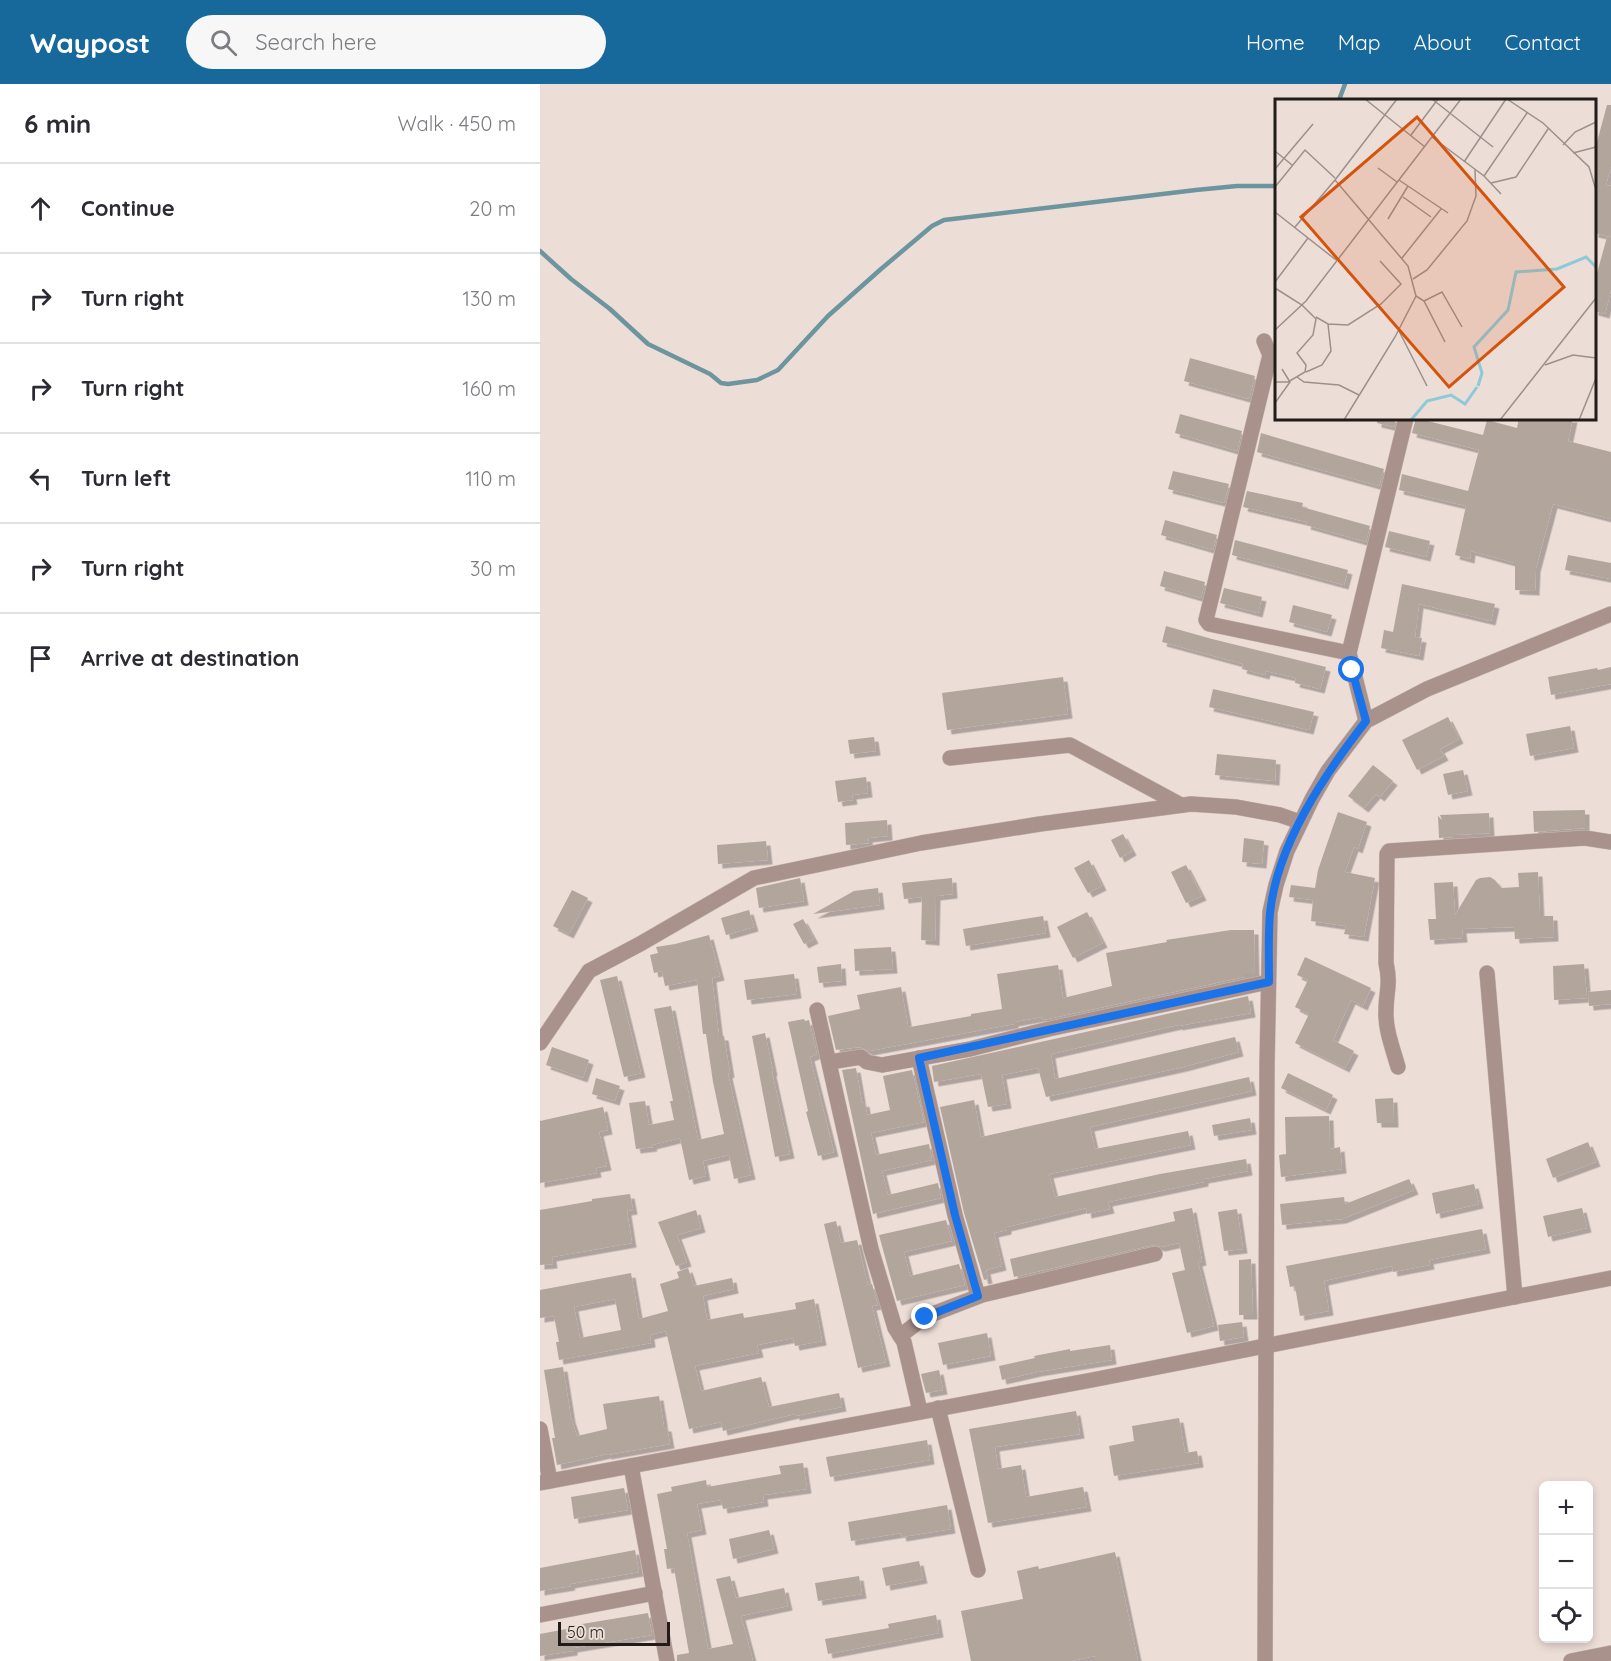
<!DOCTYPE html>
<html lang="en">
<head>
<meta charset="utf-8">
<style>
  :root { --surface:#fff; --page:#f7f7f7; --text:#2b2b33; --muted:#7c7c81; --line:#e1e1e2; --accent:#17699b }
  body { margin:0; font-family:Quicksand,sans-serif; background:var(--page); color:var(--text) }
  .controls { position:absolute; right:18px; bottom:18px; display:grid; overflow:hidden; border-radius:9px; box-shadow:0 3px 9px #0003 }
  .controls button { width:54px; height:54px; display:grid; place-items:center; padding:0; border:0; border-bottom:2px solid var(--line); background:var(--surface); color:var(--text); font:30px sans-serif }
  .scale { position:absolute; left:18px; bottom:15px; width:112px; box-sizing:border-box; padding-left:6px; border:3px solid #211c19; border-top:0; font-size:16px; line-height:21px; white-space:nowrap; color:#211c19; -webkit-text-stroke:4px #edddd7; paint-order:stroke }
  .stop { position:absolute; width:18px; height:18px; margin:-14px; border:4px solid #1a73e8; border-radius:50%; background:#fff }
  .stop.end { background:#1a73e8; border-color:#fff; box-shadow:0 2px 6px #0008 }
  .list { margin:0; padding:0; list-style:none }
  h2 { display:flex; justify-content:space-between; align-items:center; height:78px; margin:0; padding:0 24px; font-size:26px }
  h2 small { font-size:20px; font-weight:400; color:var(--muted) }
  .list li { display:grid; grid-template-columns:39px 1fr auto; gap:18px; align-items:center; box-sizing:border-box; height:90px; padding:0 24px; border-top:2px solid var(--line) }
  .list b { display:block; font-size:22px; white-space:nowrap }
  .list em { font-size:20px; font-style:normal; color:var(--muted) }
  .icon { flex:none; width:33px; height:33px; fill:none; stroke:currentColor; stroke-width:2; stroke-linecap:round; stroke-linejoin:round }
  .map { position:relative; flex:none; width:1071px; height:1577px; overflow:hidden }
  header { display:flex; align-items:center; gap:36px; box-sizing:border-box; height:84px; padding:0 30px; background:var(--accent); color:#fff }
  header strong { font-size:28px }
  nav { display:flex; gap:33px; margin-inline-start:auto; font-size:21px }
  .search { width:420px; height:54px; background:var(--page); display:flex; align-items:center; gap:15px; box-sizing:border-box; padding:0 21px; border-radius:33px; color:var(--muted); font-size:22px }
  main { display:flex }
  aside { flex:1; background:var(--surface) }
  .map>svg:first-child { display:block }
  .lines { fill:none; stroke-linecap:round; stroke-linejoin:round }
  .stream { stroke:#6c959f; stroke-width:4.5 }
  .building { fill:#b2a69c; fill-rule:evenodd; filter:url(#shadow) }
  .minor-casing { stroke:#c8bab5; stroke-width:16 }
  .minor { stroke:#aa928c; stroke-width:15 }
  .route { stroke:#1a73e8; stroke-width:8 }
  .inset-river { fill:none; stroke:#8cc9d9; stroke-width:3 }
  .inset-road { fill:none; stroke:#9b908b; stroke-width:1.5 }
  .view { fill:#d4530d; fill-opacity:0.15; stroke:#d4530d; stroke-width:3 }
  .inset-edge { fill:none; stroke:#211c19; stroke-width:3 }
</style>
</head>
<body>
<header>
<strong>Waypost</strong>
<div class="search"><svg class="icon" aria-label="search" viewBox="0 0 24 24"><circle cx="10" cy="10" r="6"/><path d="M15 15l6 6"/></svg>Search here</div>
<nav><a>Home</a><a>Map</a><a>About</a><a>Contact</a></nav>
</header>
<main>
<aside>
<h2>6 min<small>Walk · 450 m</small></h2>
<ul class="list">
<li><svg class="icon" aria-label="ahead" viewBox="0 0 24 24"><path d="M12 20V5M6 11l6-6 6 6"/></svg><div><b>Continue</b></div><em>20 m</em></li>
<li><svg class="icon" aria-label="right" viewBox="0 0 24 24"><path d="M7 20v-9h11M14 6l5 5-5 5"/></svg><div><b>Turn right</b></div><em>130 m</em></li>
<li><svg class="icon" aria-label="right" viewBox="0 0 24 24"><path d="M7 20v-9h11M14 6l5 5-5 5"/></svg><div><b>Turn right</b></div><em>160 m</em></li>
<li><svg class="icon" aria-label="left" viewBox="0 0 24 24"><path d="M17 20v-9H6M10 6l-5 5 5 5"/></svg><div><b>Turn left</b></div><em>110 m</em></li>
<li><svg class="icon" aria-label="right" viewBox="0 0 24 24"><path d="M7 20v-9h11M14 6l5 5-5 5"/></svg><div><b>Turn right</b></div><em>30 m</em></li>
<li><svg class="icon" aria-label="arrive" viewBox="0 0 24 24"><path d="M6 21V4h12l-3 4 3 4H6"/></svg><div><b>Arrive at destination</b></div></li>
</ul>
</aside>
<div class="map">
<svg width="1071" height="1577" viewBox="0 0 1071 1577">
  <defs>
    <filter id="shadow"><feDropShadow dx="4.5" dy="4.5" stdDeviation="0" flood-color="#0004"/></filter>
  </defs>
  <rect width="100%" height="100%" fill="#edddd7"/>
  <g class="lines">
    <g class="stream">
      <path d="M799,16L805,0"/>
      <path d="M0,167L31,195L70,225L108,260L170,290L181,299L188,300L217,296L238,286L288,232L341,185L392,142L404,136L656,106L697,102H736"/>
    </g>
  </g>
  <g class="building">
    <path d="M1067,21H1071V82L1066,101L1071,102V153L1054,149V69Z"/>
    <path d="M1067,153H1071V206L1065,230L1054,227V200Z"/>
    <path d="M650,274L715,292L709,315L644,297Z"/>
    <path d="M640,330L702,347L697,367L635,349Z"/>
    <path d="M837,334H856L854,343L837,339Z"/>
    <path d="M876,334L943,351L947,336L977,344L979,334H1033L1028,357L1071,368V435L1013,420L996,484L995,507L975,506V479L931,467L930,475L915,471L926,422L859,406L862,390L928,407L939,366L872,349Z"/>
    <path d="M721,349L844,385L839,402L717,368Z"/>
    <path d="M633,387L689,400L684,419L628,405Z"/>
    <path d="M707,407L763,419L762,423L830,442L826,458L766,441L767,438L703,423Z"/>
    <path d="M625,436L677,451L673,466L621,451Z"/>
    <path d="M849,447L890,457L886,473L845,463Z"/>
    <path d="M695,456L808,486L804,501L692,471Z"/>
    <path d="M1028,471L1071,479V495L1025,486Z"/>
    <path d="M624,487L665,498L661,514L620,502Z"/>
    <path d="M862,500L955,520L951,537L879,520L875,553L882,554L879,572L841,564L844,546L853,548Z"/>
    <path d="M684,504L722,513L718,529L680,519Z"/>
    <path d="M753,521L792,531L787,548L749,538Z"/>
    <path d="M626,542L672,555L786,583L780,605L755,599L756,594L726,587L725,591L702,585L703,580L622,558Z"/>
    <path d="M1071,583V600L1011,611L1008,593L1057,584L1058,586Z"/>
    <path d="M523,593L528,630L407,646L402,609Z"/>
    <path d="M673,605L774,628L769,646L669,623Z"/>
    <path d="M908,633L919,655L900,665L904,672L877,686L862,656Z"/>
    <path d="M1030,642L1034,664L990,672L986,650Z"/>
    <path d="M334,653L336,667L310,670L308,656Z"/>
    <path d="M677,670L736,676L735,697L675,691Z"/>
    <path d="M833,681L853,697L840,713L836,710L824,724L808,712Z"/>
    <path d="M923,686L928,707L908,711L903,690Z"/>
    <path d="M326,693L328,709L312,711L313,716L298,718L295,697Z"/>
    <path d="M1045,726V744L994,748L993,727Z"/>
    <path d="M798,728L827,738L818,765L814,763L805,788L835,794L824,853L804,850L806,842L771,837L773,816L749,813L751,801L775,804L778,786Z"/>
    <path d="M949,729L950,749L913,751V753L899,754L898,732L902,736L900,731Z"/>
    <path d="M347,736L348,752L328,754L329,759L306,761L305,739Z"/>
    <path d="M583,750L592,767L580,774L571,756Z"/>
    <path d="M704,754L724,757L722,780L702,778Z"/>
    <path d="M226,757L228,776L178,780L177,761Z"/>
    <path d="M549,776L562,802L548,809L534,784Z"/>
    <path d="M646,781L662,812L646,819L631,788Z"/>
    <path d="M998,788L1000,832H1013L1014,853L975,855L974,843L922,845L923,854L890,856L888,835H896L894,799L913,798L915,831L936,796L940,794L950,793L955,796L961,804L979,803L978,789Z"/>
    <path d="M260,794L264,817L219,824L216,804Z"/>
    <path d="M412,794L413,810L396,812L395,857L381,856L382,813L364,815L362,799Z"/>
    <path d="M338,804L340,821L273,830L314,807Z"/>
    <path d="M32,806L48,814L29,850L13,842Z"/>
    <path d="M209,826L214,843L186,851L181,834Z"/>
    <path d="M547,828L563,859L533,874L517,843Z"/>
    <path d="M503,832L506,849L426,862L423,845Z"/>
    <path d="M263,835L274,855L264,860L253,840Z"/>
    <path d="M691,846H714L715,890H704V893L503,936L502,933L474,938V940L329,967L320,963L296,966L288,932L320,925L317,911L361,903L368,942L370,943L431,932V930L462,925L457,890L518,881L523,914L572,902L566,869L627,858L626,856Z"/>
    <path d="M169,851L180,892L172,894L179,952H184L190,989L188,990L211,1091L194,1095L189,1071L163,1077L166,1092L149,1096L140,1054L112,1061L113,1063L96,1065L89,1019L105,1017L109,1041L134,1036L130,1017H133L114,925L131,922L158,1056L184,1050L173,998L166,950H163L157,896L125,902L122,887L114,889L110,871L118,869L116,863L135,860Z"/>
    <path d="M351,863L353,885L315,887L314,865Z"/>
    <path d="M765,873L831,904L823,922L811,916L793,956L814,967L805,984L755,959L769,930L755,923L768,896L757,891Z"/>
    <path d="M301,880L302,897L279,899L277,883Z"/>
    <path d="M1044,880L1047,914L1014,916L1013,882Z"/>
    <path d="M254,890L257,910L207,916L204,896Z"/>
    <path d="M77,892L101,989L84,993L60,896Z"/>
    <path d="M1071,906V920L1049,922L1048,908Z"/>
    <path d="M708,912L711,929L638,942V941L511,970L515,995L695,953L699,968L643,983L506,1013L498,984L462,991L467,1020L448,1023L441,990L394,998L392,982Z"/>
    <path d="M264,935L265,937L269,936L277,970L270,973L294,1068L278,1072L266,1028L268,1027L248,938Z"/>
    <path d="M225,949L233,987L232,988L250,1070L235,1073L212,952Z"/>
    <path d="M12,963L49,976L43,994L6,981Z"/>
    <path d="M316,984L322,1019L325,1018L327,1031L350,1026L343,992L372,986L384,1038L331,1049L336,1071L389,1060L392,1076L342,1087L348,1111L398,1099L401,1114L333,1130L302,986Z"/>
    <path d="M748,989L793,1011L786,1026L741,1004Z"/>
    <path d="M709,993L712,1007L550,1043L555,1065L648,1047L651,1061L509,1090L515,1113L620,1090L706,1075L708,1087L664,1095V1098L568,1118L570,1125L547,1130L546,1124L467,1143V1146L454,1149L462,1182L446,1186L448,1195L444,1196L424,1129L400,1023L434,1016L441,1053Z"/>
    <path d="M56,994L80,1002L75,1017L52,1010Z"/>
    <path d="M853,1014L854,1039H837L835,1015Z"/>
    <path d="M63,1023L68,1046L59,1048L67,1082L56,1084L57,1089L0,1099V1037Z"/>
    <path d="M789,1032L790,1065L800,1063L802,1085L741,1093L739,1071L746,1070L745,1033Z"/>
    <path d="M710,1034L712,1046L674,1052L672,1041Z"/>
    <path d="M1048,1058L1056,1078L1013,1094L1006,1075Z"/>
    <path d="M869,1095L874,1106L802,1135L742,1141L740,1120L804,1113L805,1120Z"/>
    <path d="M934,1100L939,1120L896,1130L892,1109Z"/>
    <path d="M90,1110L93,1126L87,1127L92,1159L12,1173L13,1180L0,1181V1126L52,1117V1115Z"/>
    <path d="M652,1124L662,1177L658,1178L674,1242L647,1249L632,1189L645,1186L639,1159L621,1163L613,1161L474,1193L470,1175L635,1137L633,1128Z"/>
    <path d="M1042,1124L1047,1144L1008,1153L1003,1132Z"/>
    <path d="M697,1125L703,1165L684,1167L678,1128Z"/>
    <path d="M156,1126L161,1144L137,1151L147,1178L136,1182L118,1138Z"/>
    <path d="M406,1136L412,1157L364,1168L370,1192L419,1180L425,1201L357,1217L339,1151Z"/>
    <path d="M296,1137L301,1159L317,1156L328,1201L332,1200L338,1221L332,1222L346,1278L318,1284L284,1140Z"/>
    <path d="M942,1145L946,1165L889,1176L890,1181L853,1188L852,1182L784,1197L789,1227L760,1232L755,1202L750,1203L746,1182Z"/>
    <path d="M711,1175L713,1231H699V1176Z"/>
    <path d="M148,1184L154,1202L192,1194L194,1205L163,1212L167,1236L203,1229L204,1234L256,1225L255,1219L274,1215L282,1257L255,1262L253,1254L217,1261L219,1269L155,1282L161,1307L221,1293L229,1323L299,1309L302,1323L255,1332V1330L183,1347L181,1338L149,1345L126,1247L110,1251L111,1259L19,1276L16,1258H19L14,1232L0,1234V1206L91,1189L99,1235L128,1227L120,1200L139,1194L137,1188ZM75,1215L81,1246L40,1254L34,1223Z"/>
    <path d="M702,1238L704,1253L680,1257L678,1241Z"/>
    <path d="M447,1249L451,1272L403,1281L398,1259Z"/>
    <path d="M570,1261L572,1276L497,1288L462,1296L459,1282L495,1274L494,1272L530,1265V1267Z"/>
    <path d="M23,1283L31,1334L37,1352L67,1345L63,1320L119,1312L124,1343H127L130,1360L67,1371V1370L17,1381L12,1354H15L4,1286Z"/>
    <path d="M399,1286L403,1306L386,1309L381,1290Z"/>
    <path d="M536,1327L540,1350L455,1363L458,1385L481,1381L486,1413L543,1403L547,1423L448,1439L429,1345Z"/>
    <path d="M639,1334L645,1369L657,1367L659,1379L574,1392L569,1362L594,1357L592,1342Z"/>
    <path d="M387,1356L390,1376L290,1393L286,1373Z"/>
    <path d="M263,1379L267,1405L223,1411L224,1418L183,1425L181,1416L157,1420L162,1446L147,1449L168,1565L193,1560L176,1495L190,1492L196,1514L244,1504L248,1522L201,1532L213,1577H137V1571L149,1569L134,1484L127,1485L124,1465H127L117,1410L132,1407L131,1403L166,1396L167,1403L241,1390L239,1382Z"/>
    <path d="M84,1404L88,1426L34,1435L31,1413Z"/>
    <path d="M407,1421L411,1445L362,1453L361,1449L311,1457L308,1438Z"/>
    <path d="M229,1446L234,1465L193,1475L189,1455Z"/>
    <path d="M95,1466L99,1488L30,1500L31,1502L0,1507V1484Z"/>
    <path d="M575,1468L598,1577H555V1572L531,1577H431L421,1527L483,1515L477,1487L498,1482L499,1485Z"/>
    <path d="M379,1477L383,1495L346,1502L342,1484Z"/>
    <path d="M319,1492L322,1510L278,1517L275,1499Z"/>
    <path d="M108,1529L112,1551L33,1564V1567L0,1572V1550L42,1542V1540Z"/>
    <path d="M396,1531L399,1549L288,1570L285,1555L349,1544L348,1540Z"/>
  </g>
  <g class="lines">
    <defs>
      <g id="minor">
        <path d="M724,257L730,271L666,536L669,540L809,569"/>
        <path d="M826,637L809,569L866,334"/>
        <path d="M410,674L530,661L641,721"/>
        <path d="M947,889L975,1213"/>
        <path d="M277,926L331,1165L355,1244L364,1258L380,1327"/>
        <path d="M0,959L49,887L100,860L214,794L381,759L500,740L651,720L696,723L740,731L760,738"/>
        <path d="M379,974L415,1131L438,1212"/>
        <path d="M290,978L321,973L327,978L342,981L430,965L509,945L728,898"/>
        <path d="M858,983C853,965 845,945 846,927C846,907 851,901 846,879L847,770L849,767L1045,754L1071,758"/>
        <path d="M360,1252L385,1233L442,1211L615,1170"/>
        <path d="M398,1324L438,1486"/>
        <path d="M0,1345L10,1397"/>
        <path d="M91,1382L127,1577"/>
        <path d="M0,1399L552,1296L1071,1194"/>
        <path d="M0,1531L115,1509"/>
        <path d="M725,1577L727,982L730,828L736,801L747,767L772,715L788,687L826,637L887,605L1071,530"/>
        <path d="M1031,1577L1071,1569"/>
      </g>
    </defs>
    <use href="#minor" class="minor-casing"/>
    <use href="#minor" class="minor"/>
  </g>
  <g class="lines">
    <path class="route" d="M385,1233L438,1212L415,1131L379,974L729,898C729,876 728,852 730,829C737,760 785,690 826,637L812,586"/>
  </g>
  <g transform="translate(735 15)">
    <rect width="321" height="321" fill="#edddd7"/>
    <path class="inset-river" d="M203,287L207,274L199,248L233,211L241,173L282,170L311,158L321,168M136,321L152,302L176,296L190,305L202,288"/>
    <path class="inset-road" d="M90,0L150,48M157,0L218,48M232,0L268,24L314,68L321,91M136,36L163,0M157,38L209,77L226,95M288,46L300,33L321,23M0,52L17,66M298,54L321,48M189,63L231,0M103,69L122,83M0,70L38,25M209,77L252,14M124,81L173,114M216,84L241,78L273,30M0,88L30,51L60,79M128,98L156,118M0,113L61,161M113,120L133,87M20,128L60,81M127,159L166,110M138,180L152,171L192,122L201,97L200,71M0,183L33,139M0,189L27,206L41,220L38,236L22,254L31,266L30,273L13,283H0M141,197L149,202L170,243M149,202L167,193L187,228M41,218L53,225L73,226L106,205L126,185L105,162M0,231L31,202L186,0M124,232L152,287M270,266L298,256L321,259M31,273L47,266L56,252L53,225M22,278L29,283L64,286L84,296M0,304L15,283L7,270M69,321L120,238L141,197L133,167L60,81L122,0M225,321L321,199M304,321L321,279"/>
    <path class="view" d="M142,18L289,188L174,288L26,118Z"/>
    <rect width="321" height="321" class="inset-edge"/>
  </g>
</svg>
<div class="controls">
<button>+</button>
<button>−</button>
<button><svg class="icon" aria-label="locate" viewBox="0 0 24 24"><circle cx="12" cy="12" r="6"/><path d="M12 2v4M12 18v4M2 12h4M18 12h4"/></svg></button>
</div>
<div class="scale">50 m</div>
<div class="stop" style="left:812px;top:586px"></div>
<div class="stop end" style="left:385px;top:1233px"></div>
</div>
</main>
</body>
</html>
